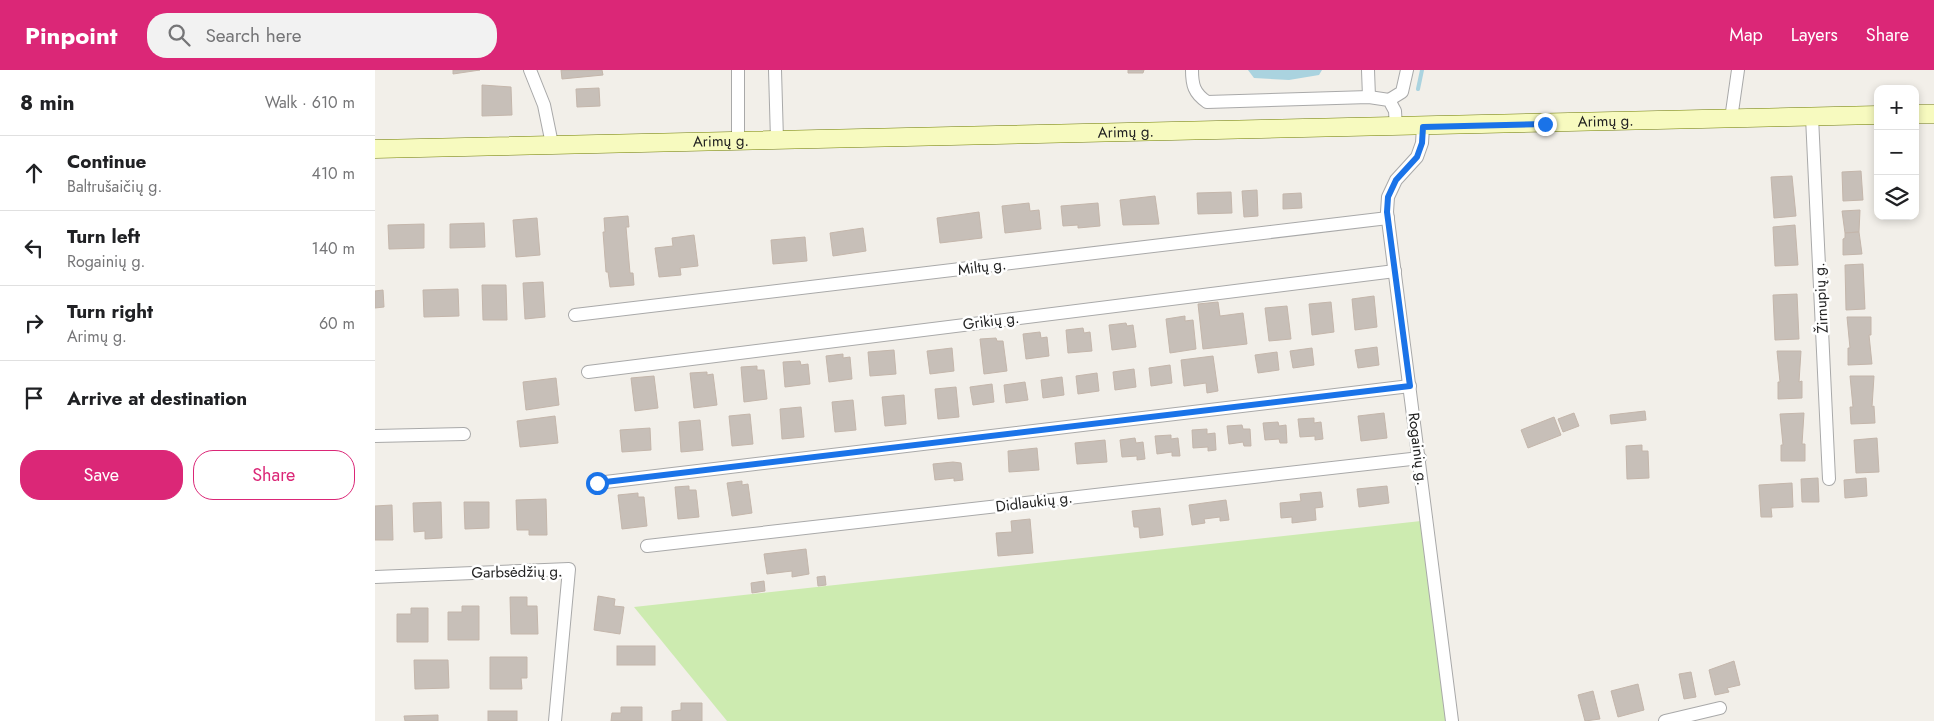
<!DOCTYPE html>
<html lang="en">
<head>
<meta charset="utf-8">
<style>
  :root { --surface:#fff; --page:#f2f2f2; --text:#202124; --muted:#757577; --line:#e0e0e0; --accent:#db2777 }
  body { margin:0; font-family:Jost,sans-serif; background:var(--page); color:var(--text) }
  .controls { position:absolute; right:15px; top:15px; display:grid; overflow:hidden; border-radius:10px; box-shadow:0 2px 8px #0003 }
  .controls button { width:45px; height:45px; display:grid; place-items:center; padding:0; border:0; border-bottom:1px solid var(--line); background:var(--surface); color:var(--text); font:25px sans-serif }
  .stop { position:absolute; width:15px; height:15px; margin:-11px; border:4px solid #1a73e8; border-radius:50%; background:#fff }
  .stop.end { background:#1a73e8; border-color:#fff; box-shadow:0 1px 5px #0008 }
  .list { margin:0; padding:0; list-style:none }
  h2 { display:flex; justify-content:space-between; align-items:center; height:65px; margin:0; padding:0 20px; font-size:21px }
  h2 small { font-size:16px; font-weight:400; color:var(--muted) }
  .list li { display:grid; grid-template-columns:32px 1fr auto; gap:15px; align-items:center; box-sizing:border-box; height:75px; padding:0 20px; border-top:1px solid var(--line) }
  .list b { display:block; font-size:19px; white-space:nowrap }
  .list p { margin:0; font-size:16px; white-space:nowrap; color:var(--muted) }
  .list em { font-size:16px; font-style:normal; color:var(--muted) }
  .actions { display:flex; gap:10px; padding:15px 20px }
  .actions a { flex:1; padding:11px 0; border:1px solid var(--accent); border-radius:20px; text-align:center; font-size:18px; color:var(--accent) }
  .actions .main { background:var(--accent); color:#fff }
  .icon { flex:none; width:28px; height:28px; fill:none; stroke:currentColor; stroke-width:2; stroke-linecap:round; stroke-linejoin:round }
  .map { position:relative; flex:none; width:1559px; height:651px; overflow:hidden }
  header { display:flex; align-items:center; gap:30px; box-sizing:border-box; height:70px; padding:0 25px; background:var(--accent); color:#fff }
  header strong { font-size:24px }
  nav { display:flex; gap:28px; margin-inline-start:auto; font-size:18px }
  .search { width:350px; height:45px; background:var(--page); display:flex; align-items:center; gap:12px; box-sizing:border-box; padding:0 18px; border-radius:20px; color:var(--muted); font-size:19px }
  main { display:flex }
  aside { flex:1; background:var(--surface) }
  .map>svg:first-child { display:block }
  .grass { fill:#cdebb0 }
  .water { fill:#aad3df }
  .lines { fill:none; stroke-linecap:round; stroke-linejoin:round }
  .stream { stroke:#aad3df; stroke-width:4 }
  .building { fill:#c7bfb8; stroke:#c4b6ab }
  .minor-casing { stroke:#a9a9a9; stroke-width:14 }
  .secondary-casing { stroke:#707d05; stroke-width:19 }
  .minor { stroke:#fff; stroke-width:12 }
  .secondary { stroke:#f7fabf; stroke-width:18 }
  .route { stroke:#1a73e8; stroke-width:6 }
  .labels { text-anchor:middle; stroke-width:5; stroke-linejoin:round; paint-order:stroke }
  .street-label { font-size:15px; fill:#222; stroke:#fff }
</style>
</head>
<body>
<header>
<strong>Pinpoint</strong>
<div class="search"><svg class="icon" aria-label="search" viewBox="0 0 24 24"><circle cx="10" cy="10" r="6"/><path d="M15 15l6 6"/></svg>Search here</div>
<nav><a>Map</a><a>Layers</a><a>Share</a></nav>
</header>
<main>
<aside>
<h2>8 min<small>Walk · 610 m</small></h2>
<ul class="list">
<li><svg class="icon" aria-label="ahead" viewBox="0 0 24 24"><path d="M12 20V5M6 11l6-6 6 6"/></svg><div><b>Continue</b><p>Baltrušaičių g.</p></div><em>410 m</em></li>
<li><svg class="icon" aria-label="left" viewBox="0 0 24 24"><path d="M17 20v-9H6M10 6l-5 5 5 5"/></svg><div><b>Turn left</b><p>Rogainių g.</p></div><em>140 m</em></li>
<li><svg class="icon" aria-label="right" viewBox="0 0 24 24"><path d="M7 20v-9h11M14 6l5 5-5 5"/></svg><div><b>Turn right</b><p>Arimų g.</p></div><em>60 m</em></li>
<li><svg class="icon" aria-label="arrive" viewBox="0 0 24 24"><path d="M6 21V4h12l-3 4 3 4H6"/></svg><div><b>Arrive at destination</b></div></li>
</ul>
<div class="actions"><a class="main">Save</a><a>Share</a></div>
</aside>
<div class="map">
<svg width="1559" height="651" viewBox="0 0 1559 651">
  <rect width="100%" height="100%" fill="#f2efe9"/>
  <path class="grass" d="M1046,451L1071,651H352L259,537Z"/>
  <path class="water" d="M873,0H947L944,5L914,10L879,8Z"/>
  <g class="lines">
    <path class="stream" d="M1043,19L1047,0"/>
  </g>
  <g class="building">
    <path d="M78,0H105L78,4Z"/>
    <path d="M186,0H227L228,5L187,9Z"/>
    <path d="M753,0H769L768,3H753Z"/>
    <path d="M107,15L136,17L137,45L107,46Z"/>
    <path d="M224,18L225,36L202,37L201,19Z"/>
    <path d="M1486,101L1488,130L1468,131L1467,102Z"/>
    <path d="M1417,106L1421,146L1399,148L1396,107Z"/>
    <path d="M882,120L883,146L869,147L867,121Z"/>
    <path d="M856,122L857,143L823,144L822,123Z"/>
    <path d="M926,123L927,138L908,139V124Z"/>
    <path d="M780,126L784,154L748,155L745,130Z"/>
    <path d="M654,133L655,141L664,140L666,159L630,163L627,136Z"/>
    <path d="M723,133L725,156L703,158V155L688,156L686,136Z"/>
    <path d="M1485,140L1484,162L1470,163L1467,141Z"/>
    <path d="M604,142L607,168L565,173L562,148Z"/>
    <path d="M253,146L254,157H251L255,203H258L259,215L235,217L233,202H231L228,162H230L229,148Z"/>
    <path d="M162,148L165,185L141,187L138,150Z"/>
    <path d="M109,153L110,177L75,178V154Z"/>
    <path d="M49,154V178L14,179L13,155Z"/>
    <path d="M1420,155L1423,195L1400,196L1398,157Z"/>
    <path d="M488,158L491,181L458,186L455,163Z"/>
    <path d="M1484,162L1487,184L1468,185V169L1470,168V163Z"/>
    <path d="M319,165L323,196L305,198L306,205L284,207L280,178L298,176L297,168Z"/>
    <path d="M430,167L432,191L398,194L396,170Z"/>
    <path d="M1488,194L1490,239L1471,240L1470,195Z"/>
    <path d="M168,212L170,247L150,249L148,213Z"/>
    <path d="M107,215H131L132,250H108Z"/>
    <path d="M83,219L84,246L49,247L48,220Z"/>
    <path d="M8,220L9,237L0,238V221Z"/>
    <path d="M1422,224L1424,269L1400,270L1398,225Z"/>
    <path d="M999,226L1002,257L980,260L977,229Z"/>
    <path d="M843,232L845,246L868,243L872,274L828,279L823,234Z"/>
    <path d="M956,232L959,262L937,265L934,234Z"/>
    <path d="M912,236L916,269L894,271L890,238Z"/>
    <path d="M810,246V251L818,250L821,279L795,283L791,249Z"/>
    <path d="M1472,247H1496V265H1494L1497,294L1473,295V278H1475Z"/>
    <path d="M751,253L752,256L758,255L761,277L737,280L734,255Z"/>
    <path d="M708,258L709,263L715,262L717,281L693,283L691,260Z"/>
    <path d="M665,262L666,268L672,267L674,286L651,289L648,264Z"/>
    <path d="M621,268L622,271H628L632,301L609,304L605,269Z"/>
    <path d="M1002,277L1004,295L983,298L980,280Z"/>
    <path d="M577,278L579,301L555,304L552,281Z"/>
    <path d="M937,278L939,295L918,298L915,281Z"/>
    <path d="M519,280L521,304L495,306L493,282Z"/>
    <path d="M1402,281H1426L1424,312L1427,311V328L1403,329V312H1405Z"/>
    <path d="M902,282L904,300L883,303L880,285Z"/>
    <path d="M468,284V288L475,287L477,309L454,312L451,286Z"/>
    <path d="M838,286L843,321L832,323L831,313L809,316L806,290Z"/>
    <path d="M425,291L426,295L433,294L435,314L410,317L408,292Z"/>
    <path d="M795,295L797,313L776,316L774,298Z"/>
    <path d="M382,296V300H389L392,329L369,332L366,297Z"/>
    <path d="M759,299L761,317L740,320L738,302Z"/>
    <path d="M332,302V305L338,304L342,335L319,338L315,303Z"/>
    <path d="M722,303L724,321L703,324L701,306Z"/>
    <path d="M279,306L283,338L260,341L256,308Z"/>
    <path d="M1475,306H1499L1497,337L1499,336L1500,353L1476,354L1475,337H1478Z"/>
    <path d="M687,307L689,325L668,328L666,310Z"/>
    <path d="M181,308L184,335L151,340L148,312Z"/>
    <path d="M650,312L653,330L631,333L629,315Z"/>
    <path d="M617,314L619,332L598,335L595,317Z"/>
    <path d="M581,317L584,347L563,349L560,319Z"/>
    <path d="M529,325L531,354L510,356L507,327Z"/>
    <path d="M478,330L481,360L460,362L457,332Z"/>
    <path d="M426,337L429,367L407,369L405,339Z"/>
    <path d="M1270,341L1271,350L1236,354L1235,345Z"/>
    <path d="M1009,343L1012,368L986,371L983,346Z"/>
    <path d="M1199,343L1204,356L1188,362L1183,349Z"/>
    <path d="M1429,343L1427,374H1430V391H1406V375H1408L1405,344Z"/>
    <path d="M375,344L378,374L357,376L354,346Z"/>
    <path d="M180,346L183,373L145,377L142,351Z"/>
    <path d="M1179,347L1186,365L1153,378L1146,360Z"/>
    <path d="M939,348V353L946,352L948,369L940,370V366L925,367L923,349Z"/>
    <path d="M325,350L328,380L306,382L304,352Z"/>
    <path d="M903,352L904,356L911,355L912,373H905L904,369L890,370L888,353Z"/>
    <path d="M867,355L868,359H875L876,376H869L868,372L854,374L852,356Z"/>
    <path d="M275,358L276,380L247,382L245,360Z"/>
    <path d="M832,359V364L840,363L841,380L833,381V377L818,378L817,360Z"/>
    <path d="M796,365V369L803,368L805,386H797V382L782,384L780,366Z"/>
    <path d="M760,368L761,373L768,372L770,389L762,390V386L747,387L745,370Z"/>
    <path d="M1502,368L1504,402L1481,403L1479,370Z"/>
    <path d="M730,370L732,392L702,394L700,373Z"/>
    <path d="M1267,375V381H1273L1274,408L1252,409L1251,376Z"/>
    <path d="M662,378L664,400L634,402L633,381Z"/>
    <path d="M578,392L586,393L588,410L579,411V408L560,410L558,394Z"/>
    <path d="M1443,408L1444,432H1427L1426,409Z"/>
    <path d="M1491,408L1492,426L1470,428L1469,410Z"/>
    <path d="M367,411V415L373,414L377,443L357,446L352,413Z"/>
    <path d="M1417,413L1418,437L1396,438L1397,447H1386L1384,415Z"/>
    <path d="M314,416V420H321L324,447L303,449L300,417Z"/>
    <path d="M1012,416L1014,433L984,437L982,419Z"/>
    <path d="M946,422L948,437L940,438L941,450L917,453V447L906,448L905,433L926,431L925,424Z"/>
    <path d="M263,423V427H269L272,456L247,459L243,425Z"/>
    <path d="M171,429L172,465H154V460H142L141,430Z"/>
    <path d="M851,430L854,450L845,451V447L829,449L830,453L817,455L814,435Z"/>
    <path d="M66,432L67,468L50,469V461L39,462L38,433Z"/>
    <path d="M89,432H114V458L90,459Z"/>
    <path d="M17,435L18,470H0V436Z"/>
    <path d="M785,438L788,465L765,468L764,457H759L757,441Z"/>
    <path d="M655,449L658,483L623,486L621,463L637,462L636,451Z"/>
    <path d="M431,479L434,504L417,507V501L392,504L389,484Z"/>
    <path d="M450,506L451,515L443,516L442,507Z"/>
    <path d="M389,511L390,521L377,523L376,513Z"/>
    <path d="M223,526L240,529L239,536L249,537L245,564L219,560Z"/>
    <path d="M135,527H152V536H162L163,564H136Z"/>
    <path d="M87,536H104V570H73V542H87Z"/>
    <path d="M36,538H53V572H22V544H36Z"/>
    <rect x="242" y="576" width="38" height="19"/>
    <path d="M115,587H152V608H146L147,619H115Z"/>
    <path d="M39,590H73L74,618L40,619Z"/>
    <path d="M1359,591L1365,615L1352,618L1354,622L1340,625L1334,600Z"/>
    <path d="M1316,602L1321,627L1309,629L1304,604Z"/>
    <path d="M1263,614L1269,640L1243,647L1236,621Z"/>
    <path d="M1218,621L1225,649L1210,651L1203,625Z"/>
    <path d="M306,633H327V651H297V641L306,640Z"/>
    <path d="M246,637H267V651H236L237,643H246Z"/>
    <rect x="113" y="641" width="29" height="10"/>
    <path d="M63,645V651H30L29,646Z"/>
  </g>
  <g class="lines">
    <defs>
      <g id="minor">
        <path d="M155,0L169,35L177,74"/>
        <path d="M363,0V71"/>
        <path d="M400,0L402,70"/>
        <path d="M817,0C817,15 819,23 832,32L994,27L1014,30L1020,41L1021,58"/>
        <path d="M993,0L994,27"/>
        <path d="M1014,30L1027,22L1032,0"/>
        <path d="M1437,47L1454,409"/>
        <path d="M1356,49L1363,0"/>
        <path d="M1048,57L1047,73L1042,87L1021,110L1013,127L1012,142L1077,651"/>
        <path d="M200,245L1013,148"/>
        <path d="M213,302L1020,201"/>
        <path d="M0,366L89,364"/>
        <path d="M222,413L1035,316"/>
        <path d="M272,476L1045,388"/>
        <path d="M0,507L194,499L180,651"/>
        <path d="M1290,651L1345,638"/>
      </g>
      <g id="secondary">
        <path d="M1540,44H1559"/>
        <path id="s1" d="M0,79L1503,45"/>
      </g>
    </defs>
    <use href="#minor" class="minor-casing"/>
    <use href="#secondary" class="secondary-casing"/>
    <use href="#minor" class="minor"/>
    <use href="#secondary" class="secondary"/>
  </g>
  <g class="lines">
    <path class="route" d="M222,413L1035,316L1012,142L1013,127L1021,110L1042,87L1047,73L1048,57L1170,54"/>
  </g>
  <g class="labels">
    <g class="street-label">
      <text dy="5" stroke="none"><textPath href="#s1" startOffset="1231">Arimų g.</textPath></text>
      <text dy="5" stroke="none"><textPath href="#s1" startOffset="751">Arimų g.</textPath></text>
      <text dy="5" stroke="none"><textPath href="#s1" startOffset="346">Arimų g.</textPath></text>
      <text transform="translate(607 197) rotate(-7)" y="5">Miltų g.</text>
      <text transform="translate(1446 228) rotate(-93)" y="5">Žirnupių g.</text>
      <text transform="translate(616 251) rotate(-7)" y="5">Grikių g.</text>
      <text transform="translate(1043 379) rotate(83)" y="5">Rogainių g.</text>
      <text transform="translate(659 432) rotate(-7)" y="5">Didlaukių g.</text>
      <text transform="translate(142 502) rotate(-1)" y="5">Garbsėdžių g.</text>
    </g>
  </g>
</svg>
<div class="controls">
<button>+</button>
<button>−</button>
<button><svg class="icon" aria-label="layers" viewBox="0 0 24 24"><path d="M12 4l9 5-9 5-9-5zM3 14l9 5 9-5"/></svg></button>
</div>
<div class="stop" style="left:222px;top:413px"></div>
<div class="stop end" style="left:1170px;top:54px"></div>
</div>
</main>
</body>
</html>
